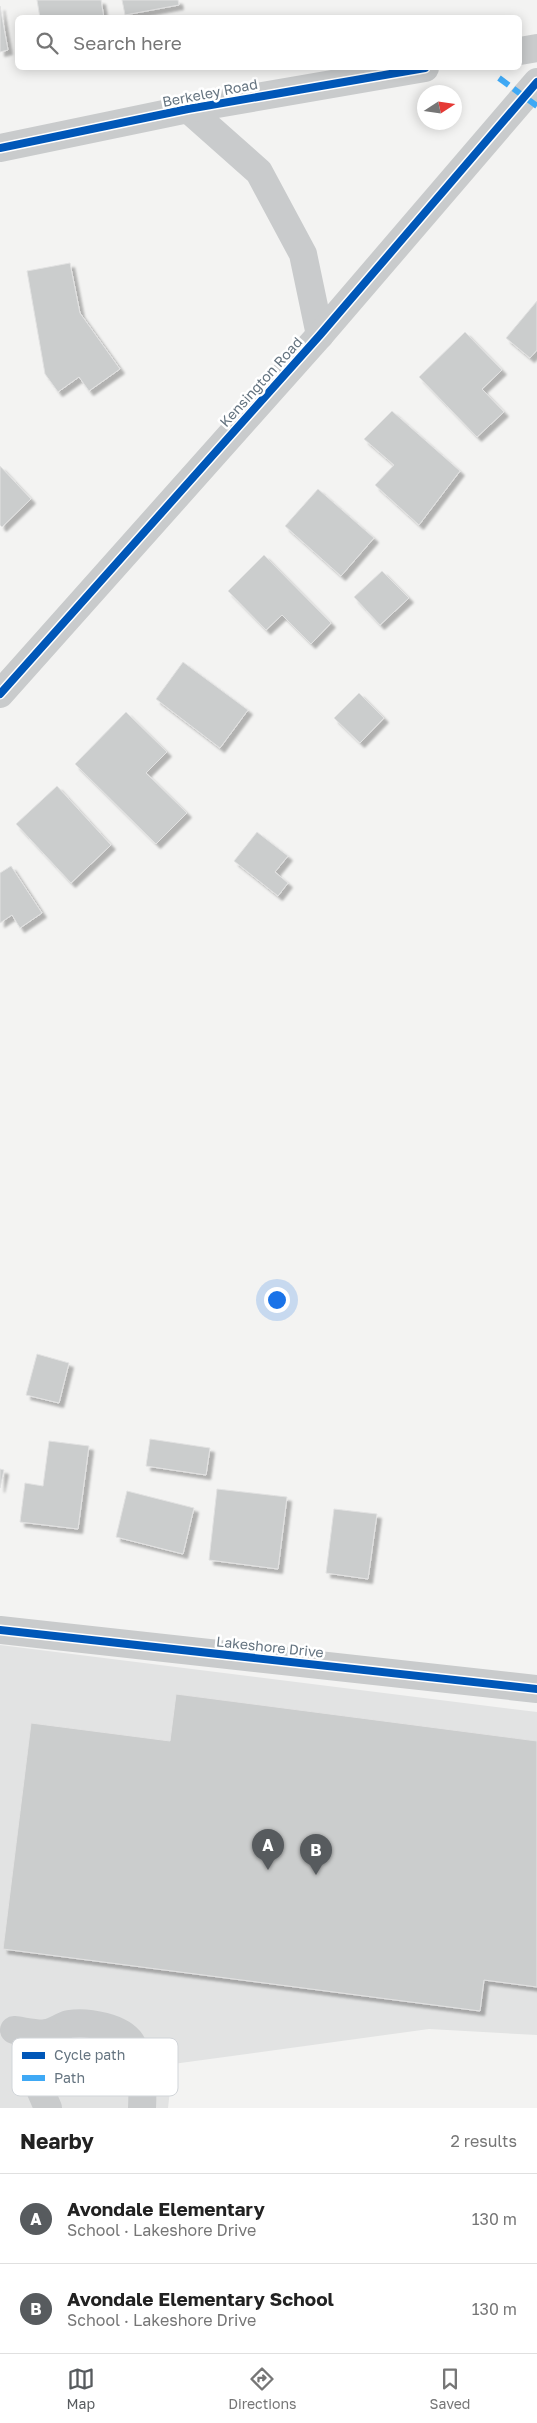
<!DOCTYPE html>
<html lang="en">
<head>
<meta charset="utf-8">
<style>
  :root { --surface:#fff; --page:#f6f6f6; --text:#222; --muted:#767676; --line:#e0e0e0; --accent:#575b5e }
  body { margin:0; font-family:"Golos Text",sans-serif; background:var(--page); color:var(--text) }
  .compass { position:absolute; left:417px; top:85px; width:45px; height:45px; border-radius:50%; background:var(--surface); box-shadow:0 2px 12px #0003; rotate:78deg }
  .you { position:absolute; left:276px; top:1299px; width:18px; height:18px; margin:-12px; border:4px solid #fff; border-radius:50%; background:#1a73e8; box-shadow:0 0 0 8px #1a73e833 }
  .badge { display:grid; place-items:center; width:32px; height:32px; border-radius:50%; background:var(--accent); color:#fff; font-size:16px; font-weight:700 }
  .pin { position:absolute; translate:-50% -41px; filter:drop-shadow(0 1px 2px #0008) }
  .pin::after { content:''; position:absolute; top:26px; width:18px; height:15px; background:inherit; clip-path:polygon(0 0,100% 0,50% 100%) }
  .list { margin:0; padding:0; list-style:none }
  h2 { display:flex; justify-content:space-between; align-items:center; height:65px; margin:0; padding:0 20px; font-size:21px }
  h2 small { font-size:16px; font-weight:400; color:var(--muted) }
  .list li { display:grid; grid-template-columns:32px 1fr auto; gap:15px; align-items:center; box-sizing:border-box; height:90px; padding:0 20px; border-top:1px solid var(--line) }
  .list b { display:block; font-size:19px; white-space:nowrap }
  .list p { margin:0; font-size:16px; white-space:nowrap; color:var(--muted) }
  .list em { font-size:16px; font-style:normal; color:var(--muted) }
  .icon { flex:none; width:28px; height:28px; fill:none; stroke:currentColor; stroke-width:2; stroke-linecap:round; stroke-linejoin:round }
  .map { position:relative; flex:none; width:537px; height:2108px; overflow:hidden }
  .search { position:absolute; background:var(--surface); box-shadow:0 2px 12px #0003; left:15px; right:15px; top:15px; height:55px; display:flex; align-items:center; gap:12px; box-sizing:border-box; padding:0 18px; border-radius:8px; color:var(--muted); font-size:19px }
  .sheet { height:245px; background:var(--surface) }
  nav { display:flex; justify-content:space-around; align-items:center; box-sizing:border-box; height:70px; border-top:1px solid var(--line); background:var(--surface); font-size:14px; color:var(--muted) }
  nav a { display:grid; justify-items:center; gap:2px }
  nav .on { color:var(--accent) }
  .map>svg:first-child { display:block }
  .built { fill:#e2e3e3 }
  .building { fill:#cbcdcd; stroke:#e2e2e2; filter:url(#shadow) }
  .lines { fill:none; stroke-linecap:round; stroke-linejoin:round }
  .minor { stroke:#c9cbcc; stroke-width:28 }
  .quiet { stroke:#3fa9f5; stroke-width:6; stroke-dasharray:12 6; stroke-linecap:butt }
  .cycleway-casing { stroke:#fff; stroke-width:11 }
  .cycleway { stroke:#0057b8; stroke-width:8 }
  .labels { text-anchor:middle; stroke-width:5; stroke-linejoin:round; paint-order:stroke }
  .street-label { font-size:14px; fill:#657480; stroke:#fff }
  .key { fill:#fff; stroke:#d1d5d9; stroke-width:1 }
  .key-label { font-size:14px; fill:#657480 }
</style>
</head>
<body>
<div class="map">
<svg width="537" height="2108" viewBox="0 0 537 2108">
  <defs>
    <filter id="shadow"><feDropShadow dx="4.5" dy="4.5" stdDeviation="1" flood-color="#0004"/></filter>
  </defs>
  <rect width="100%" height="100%" fill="#f3f3f2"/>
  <path class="built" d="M0,1645L537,1712V2035L429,2029L173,2064L168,2108H0Z"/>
  <g class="building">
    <path d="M37,0H101L104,18H40Z"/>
    <path d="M122,0H178L179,5L125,15Z"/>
    <path d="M0,6L8,50L0,52Z"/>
    <path d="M70,263L80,313L120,369L89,391L79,377L58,392L45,374L27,271Z"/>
    <path d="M537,301V350L530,358L506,338Z"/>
    <path d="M465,332L502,370L482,389L504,412L477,437L419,377Z"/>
    <path d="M392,411L460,471L419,525L375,485L394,465L364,439Z"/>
    <path d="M0,466L31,499L2,527L0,525Z"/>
    <path d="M318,489L374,538L341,576L285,526Z"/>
    <path d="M264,555L331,623L311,644L282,615L266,630L228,591Z"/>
    <path d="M382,571L409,598L380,625L354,597Z"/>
    <path d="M183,662L248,710L220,748L156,699Z"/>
    <path d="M359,693L384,718L360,743L334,718Z"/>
    <path d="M126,712L167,752L146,773L187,813L156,844L75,764Z"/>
    <path d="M57,786L111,845L71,883L16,824Z"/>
    <path d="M257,832L288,856L275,872L288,883L278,896L234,861Z"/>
    <path d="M11,866L42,913L20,928L12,915L0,923V873Z"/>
    <path d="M37,1354L69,1363L59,1403L26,1395Z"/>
    <path d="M150,1439L210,1448L206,1475L146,1466Z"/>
    <path d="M49,1441L89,1446L78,1529L20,1522L25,1483L43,1486Z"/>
    <path d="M0,1469L4,1470L0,1488Z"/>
    <path d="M217,1489L287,1497L278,1569L209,1560Z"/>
    <path d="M127,1491L194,1508L183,1554L116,1537Z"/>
    <path d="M334,1509L377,1514L368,1579L326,1573Z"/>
    <path d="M176,1694L537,1741V1987L484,1980L480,2011L3,1949L31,1723L170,1741Z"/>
  </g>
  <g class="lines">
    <g class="minor">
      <path d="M520,51L537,48"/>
      <path d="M188,109L259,172L303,254L320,335"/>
      <path d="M0,148L188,109L425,68"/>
      <path d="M0,694L320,335L537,82"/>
      <path d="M0,1630L537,1689"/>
      <path d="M14,2030C24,2031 38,2035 48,2033C55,2031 62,2026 69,2024C87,2021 123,2027 132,2044C143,2063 143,2087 142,2108"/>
      <path d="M47,2033L32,2071L48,2108"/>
    </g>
    <path class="quiet" d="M499,78L537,106"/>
    <defs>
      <g id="cycleway">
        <path d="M0,148L188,109L425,68"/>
        <path d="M0,694L320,335L537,82"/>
        <path d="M0,1630L537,1689"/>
      </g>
    </defs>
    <use href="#cycleway" class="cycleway-casing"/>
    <use href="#cycleway" class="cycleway"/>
  </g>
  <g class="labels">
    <g class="street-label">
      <text transform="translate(210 93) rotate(-11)" y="5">Berkeley Road</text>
      <text transform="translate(261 382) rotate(-48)" y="5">Kensington Road</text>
      <text transform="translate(270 1647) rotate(6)" y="5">Lakeshore Drive</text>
    </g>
  </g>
  <rect x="12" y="2038" width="166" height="58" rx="8" class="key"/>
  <rect x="22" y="2052" width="23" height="7" fill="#0057b8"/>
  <rect x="22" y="2075" width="23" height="6" fill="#3fa9f5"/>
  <g class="key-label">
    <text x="54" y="2060">Cycle path</text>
    <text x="54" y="2083">Path</text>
  </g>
</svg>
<svg class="compass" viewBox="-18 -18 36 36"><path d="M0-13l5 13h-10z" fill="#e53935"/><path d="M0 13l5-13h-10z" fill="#767676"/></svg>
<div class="you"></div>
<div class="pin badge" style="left:268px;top:1870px">A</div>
<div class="pin badge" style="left:316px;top:1875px">B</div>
<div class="search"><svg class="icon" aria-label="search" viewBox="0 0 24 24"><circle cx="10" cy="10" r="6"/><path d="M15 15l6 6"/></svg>Search here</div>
</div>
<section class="sheet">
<h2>Nearby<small>2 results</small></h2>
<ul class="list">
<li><span class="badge">A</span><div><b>Avondale Elementary</b><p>School · Lakeshore Drive</p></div><em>130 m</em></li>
<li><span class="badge">B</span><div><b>Avondale Elementary School</b><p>School · Lakeshore Drive</p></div><em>130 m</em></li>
</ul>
</section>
<nav>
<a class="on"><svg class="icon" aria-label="map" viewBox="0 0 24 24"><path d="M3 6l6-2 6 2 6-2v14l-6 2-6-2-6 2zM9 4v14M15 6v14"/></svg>Map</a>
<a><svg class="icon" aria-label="directions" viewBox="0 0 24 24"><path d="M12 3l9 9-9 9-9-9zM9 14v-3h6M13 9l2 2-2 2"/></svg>Directions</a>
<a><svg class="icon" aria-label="saved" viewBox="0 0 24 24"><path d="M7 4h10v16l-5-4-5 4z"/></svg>Saved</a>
</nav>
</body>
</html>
